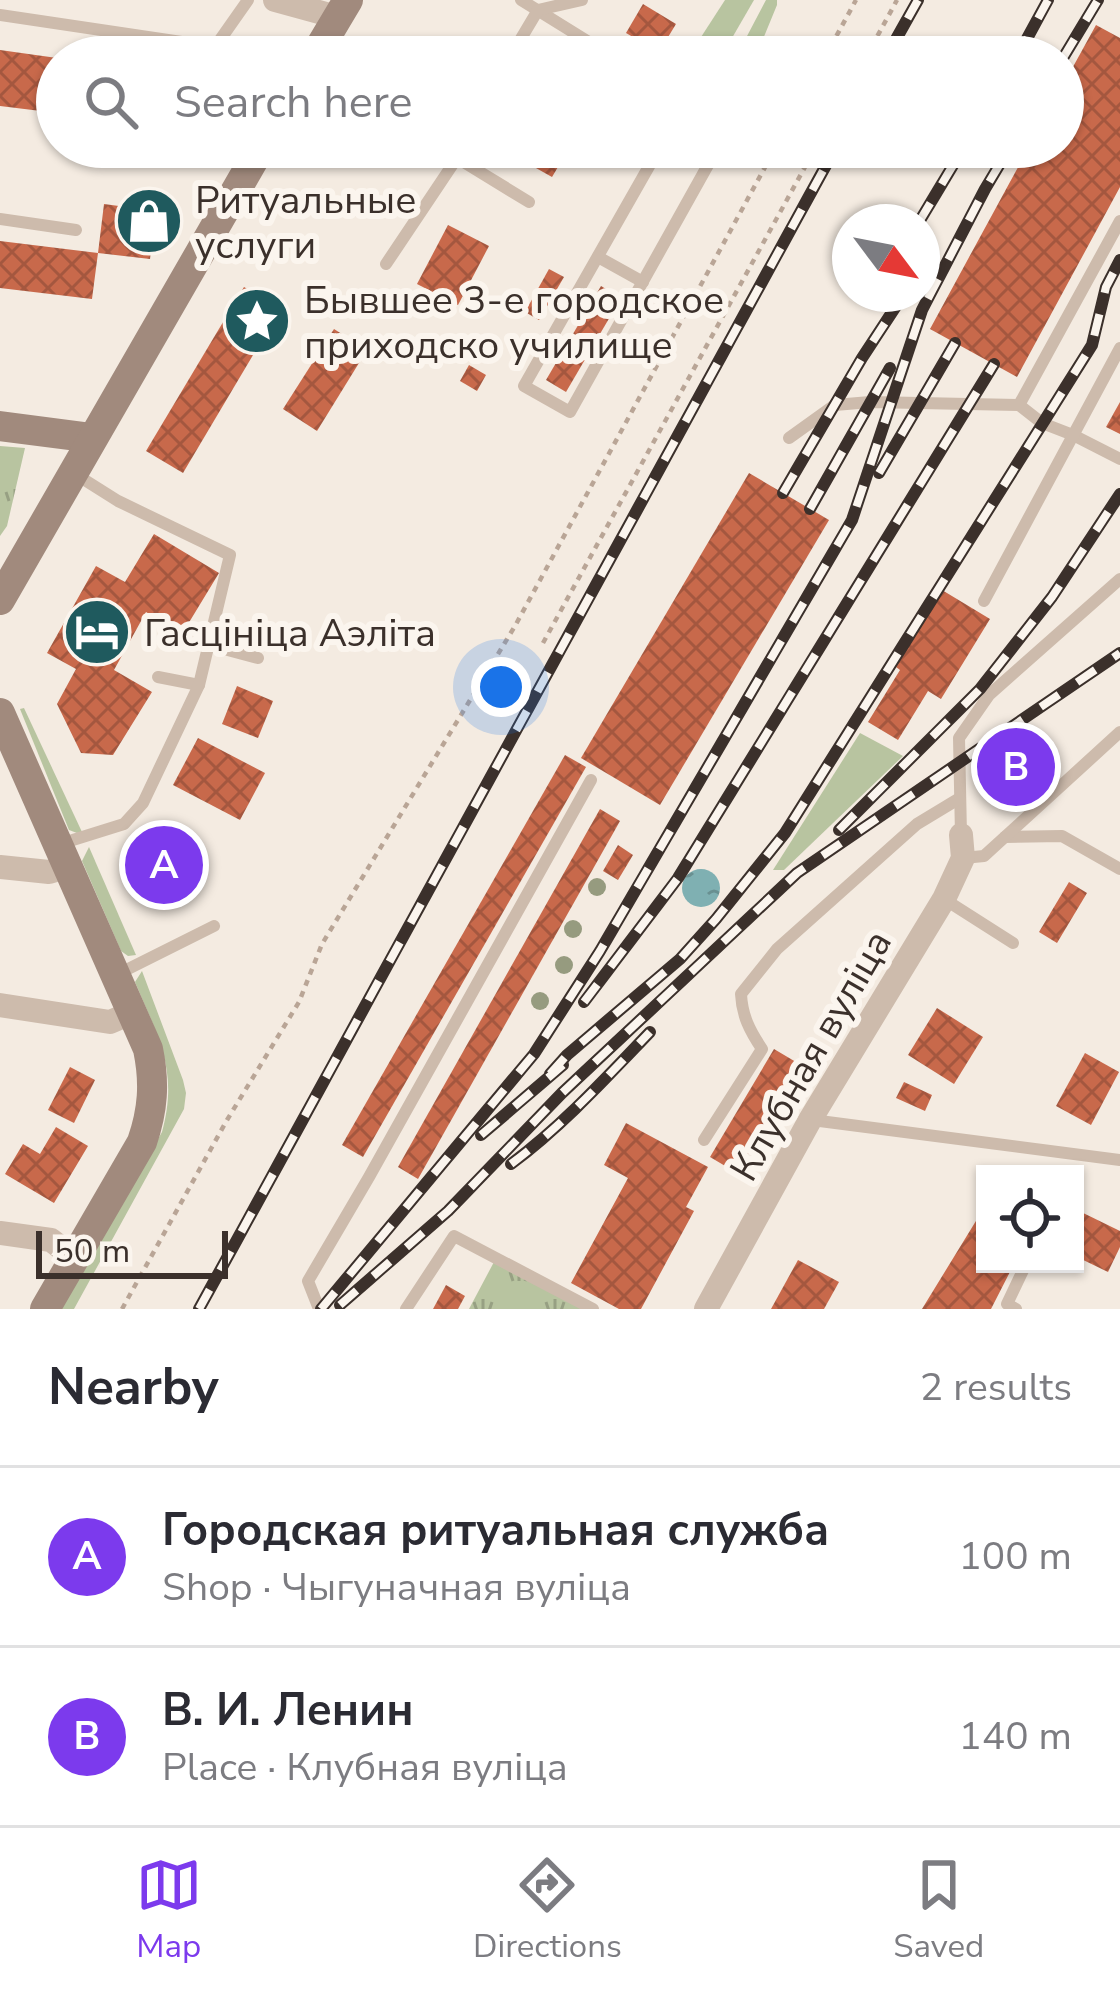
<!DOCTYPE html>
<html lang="en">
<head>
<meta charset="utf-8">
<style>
  :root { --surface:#fff; --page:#f7f7f7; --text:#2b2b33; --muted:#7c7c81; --line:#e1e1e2; --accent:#7c3aed }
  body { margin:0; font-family:"Nunito Sans",sans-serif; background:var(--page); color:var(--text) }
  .controls { position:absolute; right:36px; bottom:36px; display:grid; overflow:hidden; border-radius:0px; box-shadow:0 3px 9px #0004 }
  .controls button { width:108px; height:108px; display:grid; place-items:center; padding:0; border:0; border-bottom:3px solid var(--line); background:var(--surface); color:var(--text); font:60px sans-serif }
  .compass { position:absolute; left:832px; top:204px; width:108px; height:108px; border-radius:50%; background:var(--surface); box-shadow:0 3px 9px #0004; rotate:122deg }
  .scale { position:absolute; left:36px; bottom:30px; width:192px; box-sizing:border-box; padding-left:12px; border:6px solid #3b302b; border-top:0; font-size:33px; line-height:42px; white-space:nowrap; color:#3b302b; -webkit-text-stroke:9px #fbf5ee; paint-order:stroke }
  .you { position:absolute; left:501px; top:687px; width:42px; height:42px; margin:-30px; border:9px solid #fff; border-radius:50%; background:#1a73e8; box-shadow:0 0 0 18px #1a73e833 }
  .badge { display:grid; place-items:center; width:78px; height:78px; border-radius:50%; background:var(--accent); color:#fff; font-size:39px; font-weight:700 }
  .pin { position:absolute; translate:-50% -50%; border:6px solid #fff; box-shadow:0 3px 12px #0006 }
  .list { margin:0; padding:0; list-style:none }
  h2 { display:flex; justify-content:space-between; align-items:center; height:156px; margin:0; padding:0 48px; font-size:51px }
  h2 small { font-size:39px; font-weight:400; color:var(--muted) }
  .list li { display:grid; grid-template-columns:78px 1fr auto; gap:36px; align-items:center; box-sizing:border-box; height:180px; padding:0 48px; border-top:3px solid var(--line) }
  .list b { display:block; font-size:45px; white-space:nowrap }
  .list p { margin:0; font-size:39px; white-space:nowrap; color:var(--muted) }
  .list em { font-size:39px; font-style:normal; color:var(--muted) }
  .icon { flex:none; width:66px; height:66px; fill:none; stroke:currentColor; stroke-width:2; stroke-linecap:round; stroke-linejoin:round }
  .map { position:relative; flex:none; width:1120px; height:1309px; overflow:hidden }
  .search { position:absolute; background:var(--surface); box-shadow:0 3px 9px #0004; left:36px; right:36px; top:36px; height:132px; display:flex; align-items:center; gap:30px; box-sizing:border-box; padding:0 42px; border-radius:66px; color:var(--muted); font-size:45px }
  .sheet { height:516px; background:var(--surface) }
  nav { display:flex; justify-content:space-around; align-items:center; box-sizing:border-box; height:168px; border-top:3px solid var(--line); background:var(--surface); font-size:33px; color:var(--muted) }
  nav a { display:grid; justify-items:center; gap:6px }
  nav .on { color:var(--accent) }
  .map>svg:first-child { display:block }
  .grass { fill:#b8c4a0 }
  .park { fill:url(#park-tufts) }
  .water { fill:url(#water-ripples) }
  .building { fill:url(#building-cross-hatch) }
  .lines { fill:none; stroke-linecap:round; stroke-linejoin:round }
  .path { stroke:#b9a596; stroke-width:4.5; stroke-dasharray:6 6; stroke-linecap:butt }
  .lane { stroke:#cdbbac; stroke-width:12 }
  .street { stroke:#cdbbac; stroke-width:24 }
  .secondary { stroke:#a18a7d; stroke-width:30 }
  .rail-casing { stroke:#3b302b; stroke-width:12 }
  .rail { stroke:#fbf5ee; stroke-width:8; stroke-dasharray:22; stroke-linecap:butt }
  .tree { fill:#969b7f }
  .labels { text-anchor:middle; stroke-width:12; stroke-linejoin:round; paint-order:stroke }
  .poi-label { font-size:39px; fill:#3b302b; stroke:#fbf5ee; text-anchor:start }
  .street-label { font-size:39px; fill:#3b302b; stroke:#fbf5ee }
</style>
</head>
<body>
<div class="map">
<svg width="1120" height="1309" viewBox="0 0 1120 1309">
  <defs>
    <pattern id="park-tufts" width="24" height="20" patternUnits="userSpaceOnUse" patternTransform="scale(3)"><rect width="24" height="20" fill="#b8c4a0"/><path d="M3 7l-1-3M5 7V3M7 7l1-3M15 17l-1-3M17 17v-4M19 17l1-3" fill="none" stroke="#97a083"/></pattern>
    <pattern id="water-ripples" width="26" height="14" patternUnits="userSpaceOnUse" patternTransform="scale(3)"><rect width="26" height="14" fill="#7fb0b2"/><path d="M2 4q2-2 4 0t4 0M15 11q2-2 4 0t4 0" fill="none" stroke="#699091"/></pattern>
    <pattern id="building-cross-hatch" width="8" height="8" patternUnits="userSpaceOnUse" patternTransform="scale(3)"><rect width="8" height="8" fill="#c8694b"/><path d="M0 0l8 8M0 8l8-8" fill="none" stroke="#a4573f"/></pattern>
  </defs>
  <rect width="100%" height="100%" fill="#f4ebe1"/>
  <g class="grass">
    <path d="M725,0H754L721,57H703L692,51Z"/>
    <path d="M766,0H777V5L761,44L768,50L764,57H736Z"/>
    <path d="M24,708L82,832L77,833L69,830L20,709Z"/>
    <path d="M860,733L903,756L784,870H773Z"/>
    <path d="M89,847L136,955L128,956L121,951L82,861Z"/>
    <path d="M142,971L183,1080L186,1093L184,1109L74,1309H61L162,1132C179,1070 158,1037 135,982Z"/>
  </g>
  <g class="park">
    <path d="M0,446L25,448L7,526L0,536Z"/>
    <path d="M495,1260L584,1309H469Z"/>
  </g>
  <circle class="water" cx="701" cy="888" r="19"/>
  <g class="building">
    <path d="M643,4L676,24L659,52L626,33Z"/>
    <path d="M1096,25L1120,38V187L1017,377L930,329L1029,147H1063V85Z"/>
    <path d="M0,50L57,58V113L0,106Z"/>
    <path d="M369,147H403L395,162Z"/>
    <path d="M515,147H570L552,177L511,154Z"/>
    <path d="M104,204L156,211L150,259L98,253L92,299L0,288V241L98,253Z"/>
    <path d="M448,225L489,246L458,305L417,284Z"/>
    <path d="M549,269L564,277L539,320L525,312Z"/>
    <path d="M601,286L621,298L566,392L546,380Z"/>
    <path d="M244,287L281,308L183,473L146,451Z"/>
    <path d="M334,329L367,350L317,431L283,409Z"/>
    <path d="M469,365L486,375L477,391L460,381Z"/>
    <path d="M1120,402V434L1106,427Z"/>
    <path d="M749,473L829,520L660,805L581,758Z"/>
    <path d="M154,534L219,573L182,634L146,612L114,670L152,692L113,755L81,753L57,704L76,669L47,653L96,566L125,582Z"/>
    <path d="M942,590L990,619L941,699L928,691L898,740L868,722L900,670L896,667Z"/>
    <path d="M237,686L273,701L258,738L222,724Z"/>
    <path d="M198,738L265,773L240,820L173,785Z"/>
    <path d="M565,755L586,767L363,1157L342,1145Z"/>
    <path d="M600,809L620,821L418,1179L398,1167Z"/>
    <path d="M174,825L199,843L168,885L144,867Z"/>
    <path d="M618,845L633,855L618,880L603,871Z"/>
    <path d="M1069,882L1087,893L1057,943L1039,932Z"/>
    <path d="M937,1008L983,1037L954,1084L908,1055Z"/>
    <path d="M774,1049L801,1065L737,1173L710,1157Z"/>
    <path d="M1085,1053L1119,1072L1091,1125L1056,1106Z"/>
    <path d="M70,1067L95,1080L74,1123L48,1110Z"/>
    <path d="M904,1082L932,1095L925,1111L896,1098Z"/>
    <path d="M626,1123L708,1167L686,1207L694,1211L641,1309H619L571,1283L628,1178L604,1165Z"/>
    <path d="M56,1127L88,1146L54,1203L5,1174L23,1144L40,1154Z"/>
    <path d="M985,1201V1264H1014L991,1309H922L979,1216Z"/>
    <path d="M1075,1209L1120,1231V1247L1108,1272L1075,1256Z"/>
    <path d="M798,1260L839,1282L824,1309H771Z"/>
    <path d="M446,1285L465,1296L458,1309H433Z"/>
  </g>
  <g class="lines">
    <g class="path">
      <path d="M825,57L856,0"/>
      <path d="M866,57L897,0"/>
      <path d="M543,643L816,147"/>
      <path d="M122,1309L227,1120L299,1002L322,944L515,626L776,147"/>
    </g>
    <g class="lane">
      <path d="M521,0L613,57"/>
      <path d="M0,15L215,47L248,0"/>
      <path d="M510,57L538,10L582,0"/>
      <path d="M463,147L457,158L529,202"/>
      <path d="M660,147L524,386L570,412L713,156L706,147"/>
      <path d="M0,219L76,230"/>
      <path d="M598,257L643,282"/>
      <path d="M386,264L457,158"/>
      <path d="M1019,405L1120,221"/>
      <path d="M789,438L835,405L870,402L1019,405L1042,423L1073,435L1120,459"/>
      <path d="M984,601L1120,348"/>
      <path d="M209,645L258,658"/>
      <path d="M158,677L199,685"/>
      <path d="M961,835L959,738L989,695L1120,579"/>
      <path d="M1005,837L1062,836L1120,869"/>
      <path d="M60,844L124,824L143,803L199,685L230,555L118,501L72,472"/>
      <path d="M963,858L984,856L1120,732"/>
      <path d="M944,899L1013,943"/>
      <path d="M116,975L214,926"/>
      <path d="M812,1120L1120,1160"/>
      <path d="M704,1140L762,1049C750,1031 742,1016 741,994L777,949L917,824L960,798"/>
      <path d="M319,1309L308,1281L369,1177L591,780"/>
      <path d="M406,1309L454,1236L593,1309"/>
      <path d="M1016,1309L1007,1304L1026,1264"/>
    </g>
    <g class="street">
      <path d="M275,0L337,17"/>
      <path d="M0,867L49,872L70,866"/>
      <path d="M0,1005L110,1022L131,1013"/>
      <path d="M0,1233L51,1240L73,1257"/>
      <path d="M706,1309L810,1120L944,899L963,858L961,835"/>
    </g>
    <g class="secondary">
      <path d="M314,57L348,0"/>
      <path d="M0,426L92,438"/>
      <path d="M0,600L261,147"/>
      <path d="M0,713L148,1049C155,1083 153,1110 142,1142L45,1309"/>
    </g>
    <defs>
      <g id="rail">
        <path d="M886,57L918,0"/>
        <path d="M1017,57L1048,0"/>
        <path d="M1063,58L1098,0"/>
        <path d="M919,222L964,147"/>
        <path d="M879,473L955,343"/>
        <path d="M783,493L862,358L904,294"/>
        <path d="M810,509L890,368"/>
        <path d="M839,830L980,689L1052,597L1120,494"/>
        <path d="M584,1002L678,878L994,364"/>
        <path d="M550,1074L567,1055L680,959L716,919L785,833L1092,345L1106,287L1120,260"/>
        <path d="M481,1135L563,1065"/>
        <path d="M511,1164C562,1126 605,1079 650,1032"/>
        <path d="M340,1305L448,1211L562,1093L797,873L1120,653"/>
        <path d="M199,1309L836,147"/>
        <path d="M321,1309L534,1054L600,951L852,520L922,310L985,189L1010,147"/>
      </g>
    </defs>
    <use href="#rail" class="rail-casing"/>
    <use href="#rail" class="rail"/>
  </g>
  <g class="tree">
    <circle cx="597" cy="887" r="9"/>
    <circle cx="573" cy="929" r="9"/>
    <circle cx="564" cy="965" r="9"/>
    <circle cx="540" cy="1001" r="9"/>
  </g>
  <defs>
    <symbol id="shop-disc" viewBox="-11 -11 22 22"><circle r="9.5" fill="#1f5a5e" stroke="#fbf5ee"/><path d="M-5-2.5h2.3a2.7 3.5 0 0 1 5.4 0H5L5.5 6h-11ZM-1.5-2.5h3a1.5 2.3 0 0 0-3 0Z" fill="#fff"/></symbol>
    <symbol id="sight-disc" viewBox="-11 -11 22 22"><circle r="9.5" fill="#1f5a5e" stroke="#fbf5ee"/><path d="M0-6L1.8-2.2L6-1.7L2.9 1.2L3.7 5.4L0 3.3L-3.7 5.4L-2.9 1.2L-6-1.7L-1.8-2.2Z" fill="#fff"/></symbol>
    <symbol id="hotel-disc" viewBox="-11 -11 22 22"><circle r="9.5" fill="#1f5a5e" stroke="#fbf5ee"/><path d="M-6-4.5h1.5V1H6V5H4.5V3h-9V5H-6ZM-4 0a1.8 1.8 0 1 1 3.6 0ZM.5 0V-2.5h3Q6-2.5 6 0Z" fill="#fff"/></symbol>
  </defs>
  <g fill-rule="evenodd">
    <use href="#shop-disc" x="111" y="183" width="76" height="76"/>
    <use href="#sight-disc" x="219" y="283" width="76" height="76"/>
    <use href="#hotel-disc" x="59" y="594" width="76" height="76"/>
  </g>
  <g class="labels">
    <g class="poi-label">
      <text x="195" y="213">Ритуальные<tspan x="195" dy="45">услуги</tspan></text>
      <text x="304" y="313">Бывшее 3-е городское<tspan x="304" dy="45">приходско училище</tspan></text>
      <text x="144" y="646">Гасцініца Аэліта</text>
    </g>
    <g class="street-label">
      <text transform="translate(810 1055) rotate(-60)" y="14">Клубная вуліца</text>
    </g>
  </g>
</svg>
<div class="controls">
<button><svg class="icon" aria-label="locate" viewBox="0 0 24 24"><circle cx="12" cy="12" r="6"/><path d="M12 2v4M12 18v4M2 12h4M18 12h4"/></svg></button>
</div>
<svg class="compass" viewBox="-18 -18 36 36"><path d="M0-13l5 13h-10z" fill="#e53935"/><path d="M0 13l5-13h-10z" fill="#7c7c81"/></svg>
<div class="scale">50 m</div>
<div class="you"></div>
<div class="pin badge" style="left:164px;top:865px">A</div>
<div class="pin badge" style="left:1016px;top:767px">B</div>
<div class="search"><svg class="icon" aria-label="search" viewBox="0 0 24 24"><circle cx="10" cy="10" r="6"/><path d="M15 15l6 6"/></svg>Search here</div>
</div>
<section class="sheet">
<h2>Nearby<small>2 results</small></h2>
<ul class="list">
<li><span class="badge">A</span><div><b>Городская ритуальная служба</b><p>Shop · Чыгуначная вуліца</p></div><em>100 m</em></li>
<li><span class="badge">B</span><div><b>В. И. Ленин</b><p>Place · Клубная вуліца</p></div><em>140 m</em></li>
</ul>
</section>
<nav>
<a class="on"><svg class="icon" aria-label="map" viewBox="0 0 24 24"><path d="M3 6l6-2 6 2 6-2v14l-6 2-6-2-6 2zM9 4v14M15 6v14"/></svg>Map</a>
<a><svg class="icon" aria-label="directions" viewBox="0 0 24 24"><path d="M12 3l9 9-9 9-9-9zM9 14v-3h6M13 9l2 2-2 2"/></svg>Directions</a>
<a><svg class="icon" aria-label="saved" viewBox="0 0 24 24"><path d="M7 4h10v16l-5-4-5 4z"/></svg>Saved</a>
</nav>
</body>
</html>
